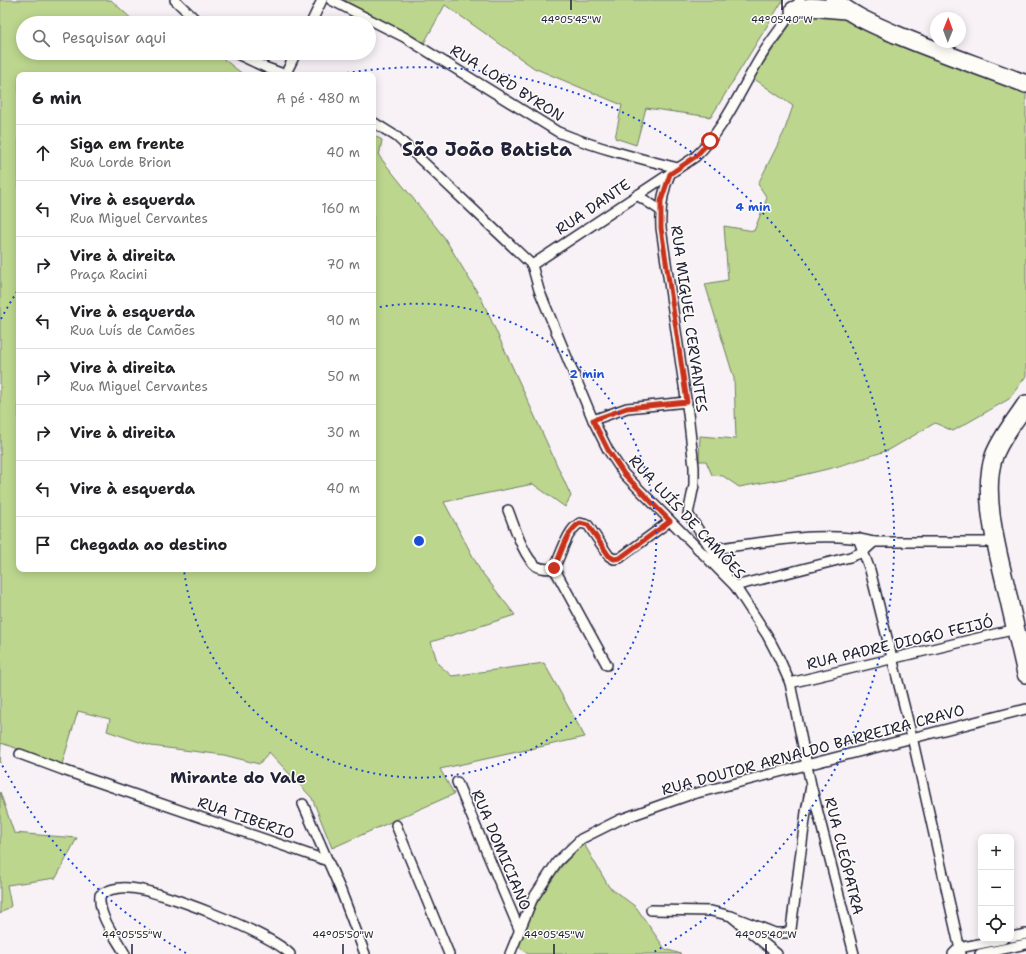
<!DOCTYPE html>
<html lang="pt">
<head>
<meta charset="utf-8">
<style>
  :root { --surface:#fff; --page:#f2f2f2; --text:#202124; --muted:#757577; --line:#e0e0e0 }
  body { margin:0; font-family:"Shantell Sans",sans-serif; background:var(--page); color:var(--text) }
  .controls { position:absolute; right:12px; bottom:12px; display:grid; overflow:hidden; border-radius:8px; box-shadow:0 2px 10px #0003 }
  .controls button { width:36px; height:36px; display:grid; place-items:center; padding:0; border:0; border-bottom:1px solid var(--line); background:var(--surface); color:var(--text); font:20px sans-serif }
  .compass { position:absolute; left:930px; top:12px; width:36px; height:36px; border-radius:50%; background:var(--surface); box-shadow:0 2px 10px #0003; rotate:1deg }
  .stop { position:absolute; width:12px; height:12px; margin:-9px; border:3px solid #c8321e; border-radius:50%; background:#fff }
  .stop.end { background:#c8321e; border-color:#fff; box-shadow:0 1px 4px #0008 }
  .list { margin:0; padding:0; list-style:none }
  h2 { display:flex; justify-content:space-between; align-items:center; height:52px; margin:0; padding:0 16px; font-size:17px }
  h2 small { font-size:13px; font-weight:400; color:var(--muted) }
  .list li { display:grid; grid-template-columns:26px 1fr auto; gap:12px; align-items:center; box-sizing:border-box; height:56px; padding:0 16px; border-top:1px solid var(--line) }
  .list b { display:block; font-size:15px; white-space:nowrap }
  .list p { margin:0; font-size:13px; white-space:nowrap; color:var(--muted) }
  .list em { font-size:13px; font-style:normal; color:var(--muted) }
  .icon { flex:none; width:22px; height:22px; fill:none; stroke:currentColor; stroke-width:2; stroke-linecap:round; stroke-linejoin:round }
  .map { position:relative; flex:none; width:1026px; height:954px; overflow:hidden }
  .search { position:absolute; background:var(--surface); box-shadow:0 2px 10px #0003; left:16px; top:16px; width:360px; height:44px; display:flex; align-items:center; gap:10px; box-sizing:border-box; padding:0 14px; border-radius:22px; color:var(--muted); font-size:15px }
  .panel { position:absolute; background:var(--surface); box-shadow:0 2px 10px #0003; left:16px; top:72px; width:360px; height:500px; border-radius:8px }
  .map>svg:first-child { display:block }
  .green { fill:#bcd68e; stroke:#6f7c64 }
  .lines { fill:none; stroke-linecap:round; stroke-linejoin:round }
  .street-casing { stroke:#22223b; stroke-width:12 }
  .highway-casing { stroke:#22223b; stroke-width:20 }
  .street { stroke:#fdfcf7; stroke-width:9 }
  .highway { stroke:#fdfcf7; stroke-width:17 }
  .route { stroke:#c8321e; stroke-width:5 }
  .ticks { fill:none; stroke:#22223b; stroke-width:1.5 }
  .ring { fill:none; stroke:#1d4ed8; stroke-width:2; stroke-dasharray:2 4 }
  .labels { text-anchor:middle; stroke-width:3; stroke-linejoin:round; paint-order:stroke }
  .street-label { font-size:15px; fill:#22223b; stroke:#fdfcf7 }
  .neighbourhood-label { font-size:16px; font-weight:bold; fill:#22223b; stroke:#fdfcf7 }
  .district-label { font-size:19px; font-weight:bold; fill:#22223b; stroke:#fdfcf7 }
  .ticks-label { font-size:10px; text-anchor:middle; fill:#22223b; stroke:#fdfcf7; stroke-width:3; stroke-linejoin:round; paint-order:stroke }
  .centre { fill:#1d4ed8; stroke:#fdfcf7; stroke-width:2 }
  .ring-label { font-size:12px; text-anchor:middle; font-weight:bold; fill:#1d4ed8; stroke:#fdfcf7; stroke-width:3; stroke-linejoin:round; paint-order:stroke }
</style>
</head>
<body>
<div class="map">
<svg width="1026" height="954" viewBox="0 0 1026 954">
  <rect width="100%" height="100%" fill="#f8f2f7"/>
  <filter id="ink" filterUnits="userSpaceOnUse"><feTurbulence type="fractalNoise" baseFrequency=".025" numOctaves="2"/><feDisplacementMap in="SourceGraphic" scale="8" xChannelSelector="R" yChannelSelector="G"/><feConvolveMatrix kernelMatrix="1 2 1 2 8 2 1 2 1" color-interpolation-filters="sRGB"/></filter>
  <g filter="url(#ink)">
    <g class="green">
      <path d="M0,0H111L136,23H23V53H216L244,75H19V569H373V135L382,140L379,156L444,237L482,300L571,496L565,507L533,484L444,502L480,570L515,615L431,642L438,664L452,676L544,663L585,737L440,769L454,794L332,848L312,798L269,752L259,764L224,755L151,746L107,731L110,719L78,711L62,764L1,743L0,763Z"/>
      <path d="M343,0H783L711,117L646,108L636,145L615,138L622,105L534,68L445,5L424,43Z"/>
      <path d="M823,13L840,17L1026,89V376L1009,399L953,431L935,423L889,450L836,467L794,477L739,487L723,476L712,475L706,461H699L700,436L736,439L734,378L705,284L728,280L724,226L754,231L767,198L758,184L784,132L793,106L753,78L795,18Z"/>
      <path d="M0,792L14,833L77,838L56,878L7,885L11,906L0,914Z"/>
      <path d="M584,844L609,887L636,907L665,949L681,954H528L519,947C530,907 553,871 584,844Z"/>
    </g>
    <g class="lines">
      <defs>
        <g id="street">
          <path d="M175,0L199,23"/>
          <path d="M331,0L404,37L558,132C597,148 637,158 678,168"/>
          <path d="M311,23L322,0"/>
          <path d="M235,53L267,68L286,75"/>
          <path d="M285,75L296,53"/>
          <path d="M373,122L397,137L532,265L539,290L593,420L608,450L624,474L735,586L767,635L779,658L790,683L811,785L854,954"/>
          <path d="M670,174C662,192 660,208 661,228L688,413L694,467V485L688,514L727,573"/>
          <path d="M637,195L660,210"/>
          <path d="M532,265L695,157C724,130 740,91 760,58C772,38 788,20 800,0"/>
          <path d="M593,420L627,408L687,402"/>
          <path d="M508,510C514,525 523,556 536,566C541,569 548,569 554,568C562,554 566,531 580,523L588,525L609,556L614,559L620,558L670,521"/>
          <path d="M858,538L870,570L912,737L961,954"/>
          <path d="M712,549C765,543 823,529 874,542H995"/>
          <path d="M554,568L607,665"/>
          <path d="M735,586L850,557L863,552L874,542"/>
          <path d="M790,683L1016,629"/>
          <path d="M20,754L63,770L328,861"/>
          <path d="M457,782L519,929"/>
          <path d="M303,804L341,891L365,954"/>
          <path d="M396,825L449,954"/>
          <path d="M651,910L711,911L731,916L777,954"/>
          <path d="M731,916L775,933H786L791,929L806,812L811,786"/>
          <path d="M1011,937L1026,934"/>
          <path d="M125,954C115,936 98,916 100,895C109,889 117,887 129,888C158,889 270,933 290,954"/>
          <path d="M510,954L532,900L557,862L581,839L619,820L689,795L1026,709"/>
          <path d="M953,954L959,948L1003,939"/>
          <path d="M980,954L1026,944"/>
        </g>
        <g id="highway">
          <path d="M834,0C852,16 873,24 895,34C938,52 982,67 1026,84"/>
          <path d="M794,10L810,7L846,10"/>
          <path d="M1026,404C1015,421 1001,437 994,456C981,493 998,553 1007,591C1013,619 1020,646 1026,674"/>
        </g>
      </defs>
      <use href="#street" class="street-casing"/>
      <use href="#highway" class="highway-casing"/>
      <use href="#street" class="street"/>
      <use href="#highway" class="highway"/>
    </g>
  </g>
  <g class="lines" filter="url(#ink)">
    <path class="route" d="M554,568C562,553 566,531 580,523L588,525L609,556L614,559L620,558L670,521L624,474L608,450L593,420L627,408L687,402L661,228V201L670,174L695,157L710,141"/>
  </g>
  <path class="ticks" d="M571,10V0M782,10V0M132,954V944M343,954V944M554,954V944M766,954V944"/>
  <g class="ring">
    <path d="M374 308A237 237 0 1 1 184 570"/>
    <path d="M186 953A473 473 0 0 1 1 763M1 319A473 473 0 0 1 18 290M341 74A473 473 0 0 1 652 953"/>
  </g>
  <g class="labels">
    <g class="street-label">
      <text transform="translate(507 83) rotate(32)" y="5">RUA LORD BYRON</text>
      <text transform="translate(593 207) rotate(-34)" y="5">RUA DANTE</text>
      <text transform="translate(689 319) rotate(82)" y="5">RUA MIGUEL CERVANTES</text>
      <text transform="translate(687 517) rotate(47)" y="5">RUA LUÍS DE CAMÕES</text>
      <text transform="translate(900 643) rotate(-13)" y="5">RUA PADRE DIOGO FEIJÓ</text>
      <text transform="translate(813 750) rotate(-15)" y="5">RUA DOUTOR ARNALDO BARREIRA CRAVO</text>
      <text transform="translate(246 818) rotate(19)" y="5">RUA TIBERIO</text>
      <text transform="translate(501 850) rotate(67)" y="5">RUA DOMICIANO</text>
      <text transform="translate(844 856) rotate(76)" y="5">RUA CLEÓPATRA</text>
    </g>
    <g class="neighbourhood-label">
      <text x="238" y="783">Mirante do Vale</text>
    </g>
    <g class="district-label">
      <text x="487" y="156">São João Batista</text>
    </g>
  </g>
  <g class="ticks-label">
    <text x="571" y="23">44°05'45"W</text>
    <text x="782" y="23">44°05'40"W</text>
    <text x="132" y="938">44°05'55"W</text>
    <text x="343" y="938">44°05'50"W</text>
    <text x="554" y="938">44°05'45"W</text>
    <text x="766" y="938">44°05'40"W</text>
  </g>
  <circle cx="419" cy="541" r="6" class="centre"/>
  <g class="ring-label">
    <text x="753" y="211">4 min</text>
    <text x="587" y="378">2 min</text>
  </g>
</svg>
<div class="controls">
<button>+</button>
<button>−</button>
<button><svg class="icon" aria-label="locate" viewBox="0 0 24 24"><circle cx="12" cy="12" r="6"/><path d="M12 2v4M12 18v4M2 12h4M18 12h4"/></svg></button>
</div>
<svg class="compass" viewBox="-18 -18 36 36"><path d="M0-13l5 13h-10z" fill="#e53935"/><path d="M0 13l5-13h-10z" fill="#757577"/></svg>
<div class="stop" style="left:710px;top:141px"></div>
<div class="stop end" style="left:554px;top:568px"></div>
<div class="search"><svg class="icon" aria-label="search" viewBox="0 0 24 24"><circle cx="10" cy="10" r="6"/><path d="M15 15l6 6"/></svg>Pesquisar aqui</div>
<section class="panel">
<h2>6 min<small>A pé · 480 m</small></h2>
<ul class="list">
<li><svg class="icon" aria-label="ahead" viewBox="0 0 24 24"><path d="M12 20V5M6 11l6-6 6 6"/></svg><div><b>Siga em frente</b><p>Rua Lorde Brion</p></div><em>40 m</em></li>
<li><svg class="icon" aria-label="left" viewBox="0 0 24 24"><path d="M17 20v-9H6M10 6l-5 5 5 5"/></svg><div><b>Vire à esquerda</b><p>Rua Miguel Cervantes</p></div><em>160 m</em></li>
<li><svg class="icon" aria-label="right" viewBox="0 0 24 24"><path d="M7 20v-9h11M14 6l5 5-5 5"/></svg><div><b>Vire à direita</b><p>Praça Racini</p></div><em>70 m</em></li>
<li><svg class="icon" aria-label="left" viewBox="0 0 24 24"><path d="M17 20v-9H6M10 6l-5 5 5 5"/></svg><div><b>Vire à esquerda</b><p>Rua Luís de Camões</p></div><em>90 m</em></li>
<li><svg class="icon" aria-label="right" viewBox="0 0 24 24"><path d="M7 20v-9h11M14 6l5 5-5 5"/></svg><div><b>Vire à direita</b><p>Rua Miguel Cervantes</p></div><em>50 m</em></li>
<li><svg class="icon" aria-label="right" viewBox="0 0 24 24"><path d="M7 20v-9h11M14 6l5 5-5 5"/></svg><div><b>Vire à direita</b></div><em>30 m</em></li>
<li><svg class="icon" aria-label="left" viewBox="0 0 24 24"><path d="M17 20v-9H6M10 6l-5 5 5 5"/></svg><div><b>Vire à esquerda</b></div><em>40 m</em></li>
<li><svg class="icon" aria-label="arrive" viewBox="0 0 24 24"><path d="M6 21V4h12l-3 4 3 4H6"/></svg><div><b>Chegada ao destino</b></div></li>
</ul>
</section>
</div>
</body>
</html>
